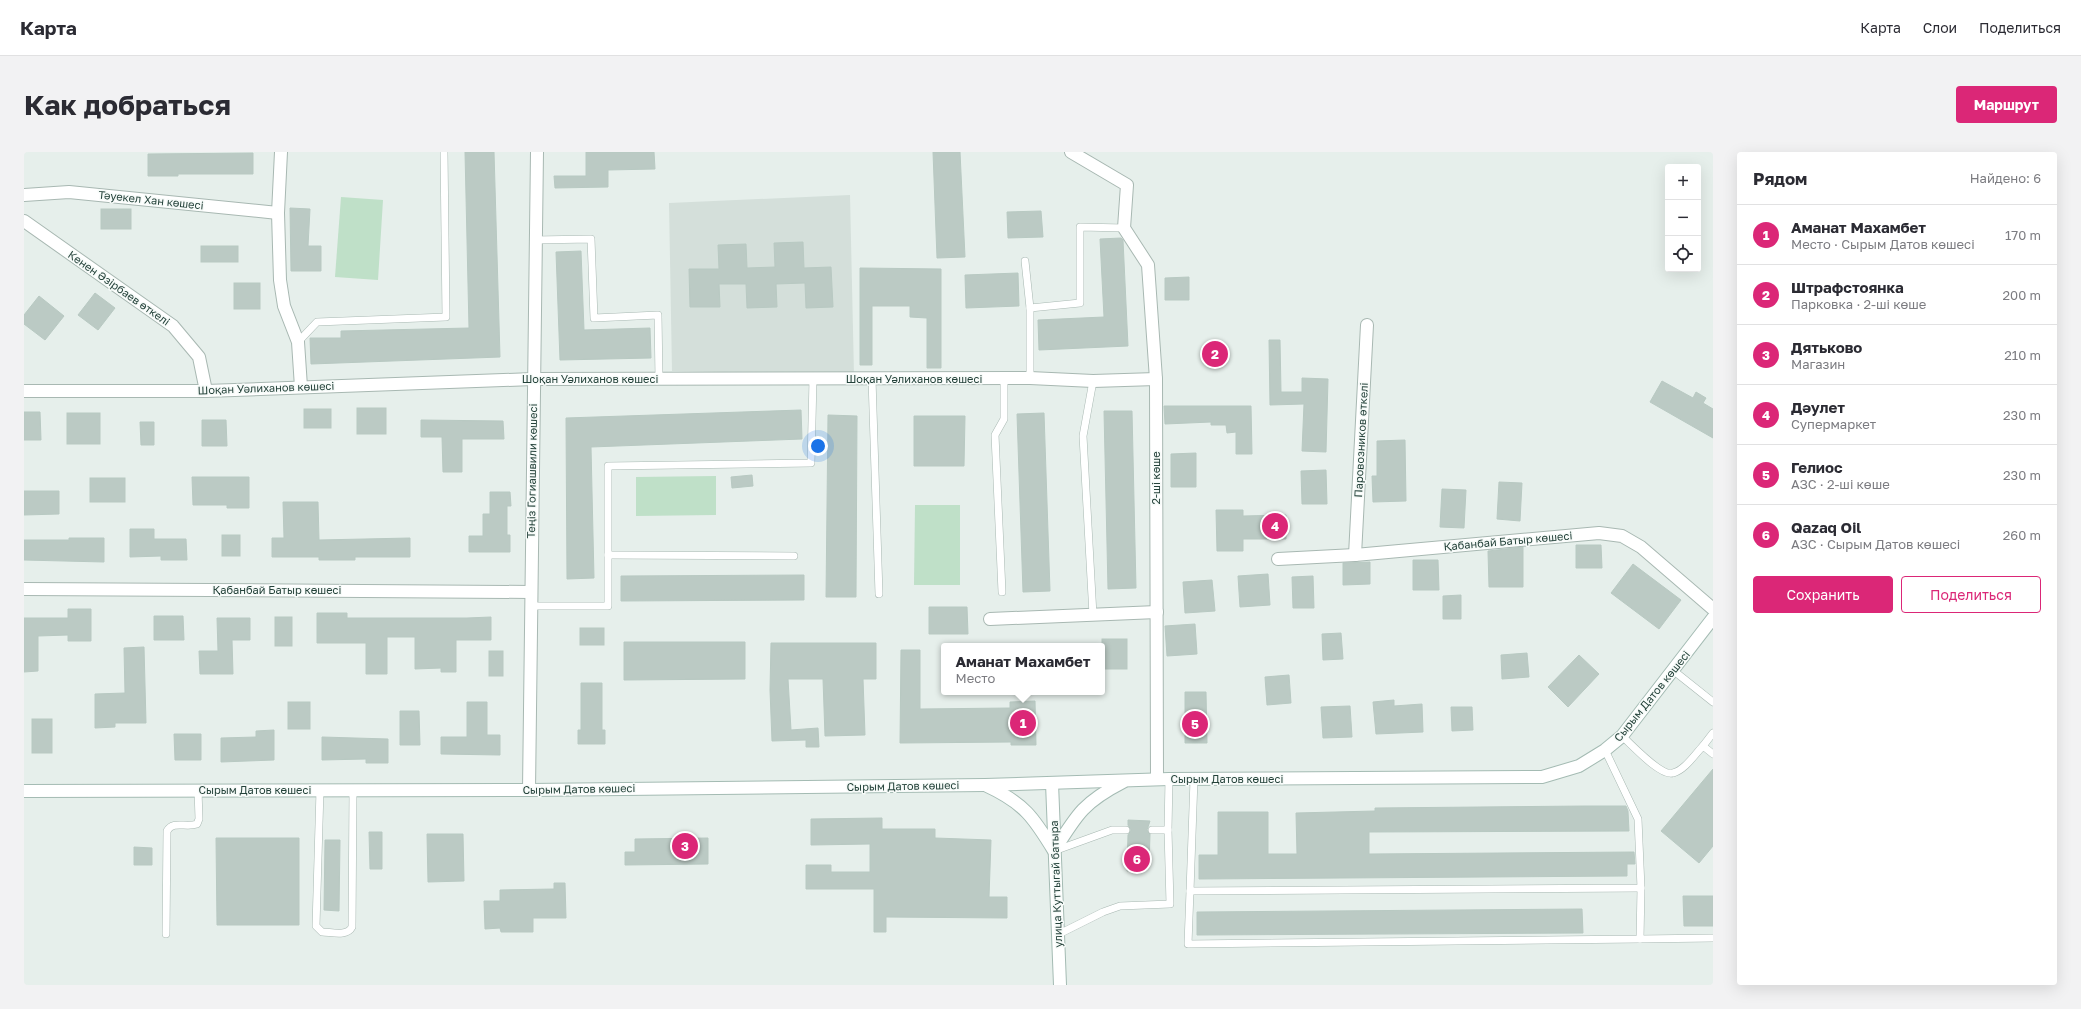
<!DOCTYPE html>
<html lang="ru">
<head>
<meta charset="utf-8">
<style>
  :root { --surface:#fff; --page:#f2f2f3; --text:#2b2b33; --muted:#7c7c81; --line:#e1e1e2; --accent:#db2777 }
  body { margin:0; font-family:"Golos Text",sans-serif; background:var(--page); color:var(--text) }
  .controls { position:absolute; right:12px; top:12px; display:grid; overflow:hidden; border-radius:4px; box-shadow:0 4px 16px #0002 }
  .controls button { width:36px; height:36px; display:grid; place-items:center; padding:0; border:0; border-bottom:1px solid var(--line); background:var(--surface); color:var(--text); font:20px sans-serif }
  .you { position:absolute; left:794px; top:294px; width:14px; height:14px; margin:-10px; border:3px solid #fff; border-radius:50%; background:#1a73e8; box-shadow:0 0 0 6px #1a73e833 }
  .badge { display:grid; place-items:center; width:26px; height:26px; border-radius:50%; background:var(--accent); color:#fff; font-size:13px; font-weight:700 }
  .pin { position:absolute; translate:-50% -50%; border:2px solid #fff; box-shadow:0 1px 4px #0006 }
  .popup { position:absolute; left:917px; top:491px; width:164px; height:52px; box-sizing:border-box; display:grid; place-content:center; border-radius:4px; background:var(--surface); filter:drop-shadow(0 1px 3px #0005); font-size:13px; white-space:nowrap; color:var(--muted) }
  .popup b { font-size:15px; color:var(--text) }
  .popup::after { content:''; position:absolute; left:50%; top:100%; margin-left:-8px; border:8px solid transparent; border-top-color:var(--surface) }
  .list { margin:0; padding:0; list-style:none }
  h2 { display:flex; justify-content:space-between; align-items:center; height:52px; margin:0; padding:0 16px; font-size:17px }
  h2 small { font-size:13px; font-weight:400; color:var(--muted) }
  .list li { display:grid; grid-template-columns:26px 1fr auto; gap:12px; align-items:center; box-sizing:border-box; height:60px; padding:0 16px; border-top:1px solid var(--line) }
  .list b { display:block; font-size:15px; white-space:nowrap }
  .list p { margin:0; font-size:13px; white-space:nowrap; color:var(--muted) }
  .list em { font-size:13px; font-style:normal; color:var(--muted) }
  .actions { display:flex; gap:8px; padding:12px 16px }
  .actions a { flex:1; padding:9px 0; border:1px solid var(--accent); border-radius:4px; text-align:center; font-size:14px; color:var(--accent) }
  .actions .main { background:var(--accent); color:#fff }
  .icon { flex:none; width:22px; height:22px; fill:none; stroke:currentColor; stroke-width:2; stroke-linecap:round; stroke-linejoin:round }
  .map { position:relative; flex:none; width:1689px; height:833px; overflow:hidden; border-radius:4px }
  header { display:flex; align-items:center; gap:24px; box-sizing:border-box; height:56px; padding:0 20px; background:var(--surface); border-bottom:1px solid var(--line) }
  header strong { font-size:19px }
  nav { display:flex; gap:22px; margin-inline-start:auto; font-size:14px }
  .intro { display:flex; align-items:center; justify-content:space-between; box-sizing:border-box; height:96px; padding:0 24px }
  h1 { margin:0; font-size:28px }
  .button { padding:10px 18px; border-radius:4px; background:var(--accent); color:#fff; font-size:14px; font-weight:700 }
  main { display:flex; gap:24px; padding:0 24px }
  aside { flex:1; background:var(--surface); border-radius:4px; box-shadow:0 4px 16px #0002 }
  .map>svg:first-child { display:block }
  .built { fill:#d4dfda }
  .green { fill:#bfe0c8 }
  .building { fill:#bbcac4; stroke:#b8c9c2 }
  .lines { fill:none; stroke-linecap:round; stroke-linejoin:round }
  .service-casing { stroke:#a8b8b2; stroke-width:8 }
  .minor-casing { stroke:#a8b8b2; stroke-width:14 }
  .secondary-casing { stroke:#a4bbb3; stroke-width:14 }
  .service { stroke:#fff; stroke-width:7 }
  .minor { stroke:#fff; stroke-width:12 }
  .secondary { stroke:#fff; stroke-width:12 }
  .labels { text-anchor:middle; stroke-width:3; stroke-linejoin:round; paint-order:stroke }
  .street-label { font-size:11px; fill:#24423a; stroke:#f7fbf9 }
</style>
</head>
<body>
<header>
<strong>Карта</strong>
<nav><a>Карта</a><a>Слои</a><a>Поделиться</a></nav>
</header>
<div class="intro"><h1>Как добраться</h1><a class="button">Маршрут</a></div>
<main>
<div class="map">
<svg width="1689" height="833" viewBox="0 0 1689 833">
  <rect width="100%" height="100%" fill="#e6efeb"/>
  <path class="built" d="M826,43L830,223L648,219L645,51Z"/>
  <g class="green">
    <path d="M317,45L359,48L354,128L311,125Z"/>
    <path d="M692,324V363L612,364V325Z"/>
    <path d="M891,353H936V433H890Z"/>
  </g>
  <g class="building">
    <path d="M441,0H470L476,205L287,212L286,186H317V179L445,176Z"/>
    <path d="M562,0H630L631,17L584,18V35L531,36L530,24H562Z"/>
    <path d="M909,0H936L941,105L913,106Z"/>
    <path d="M229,1V22H154V24H124V2Z"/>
    <path d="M266,56L286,57L284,94H297V119H267Z"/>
    <rect x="77" y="57" width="30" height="20"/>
    <path d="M1017,59L1019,85L984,86L983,60Z"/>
    <path d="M1097,86L1099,88L1104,194L1015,198L1014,168L1080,165L1076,87Z"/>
    <path d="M779,90L780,116L807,115L809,155L782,156L781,131L752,132L753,155L723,156L722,132H695L696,155H666L665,117H695L694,93L722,92L723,116L751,115L750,91Z"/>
    <rect x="177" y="94" width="37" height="16"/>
    <path d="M557,99L560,178L626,176L627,206L536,208L532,100Z"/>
    <path d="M836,116L917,117V216H903V166L886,165V154H848V213H836Z"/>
    <path d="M994,121L995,154L942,156L941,123Z"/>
    <path d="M1165,125V148H1141V126Z"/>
    <rect x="210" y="131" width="26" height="26"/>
    <path d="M71,141L91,156L74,178L54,163Z"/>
    <path d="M15,144L40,164L21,188L0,172V163Z"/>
    <path d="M1245,188H1256L1257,240H1278V226L1304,227L1302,300L1278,299L1280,252L1246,253Z"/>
    <path d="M1638,229L1669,246L1672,240L1682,246L1679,251L1689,257V286L1626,250Z"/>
    <path d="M1140,254H1227L1228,302H1212V280L1203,281L1202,273H1187V270L1141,272Z"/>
    <rect x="333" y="256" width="29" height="26"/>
    <rect x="280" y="257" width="27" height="19"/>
    <path d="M777,258L778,287L567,295L570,426L543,427L542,266Z"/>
    <path d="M1080,259H1108L1112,436L1084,437Z"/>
    <path d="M0,260H16L17,288H0Z"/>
    <rect x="43" y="261" width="33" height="31"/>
    <path d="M1020,261L1026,439L999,440L993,262Z"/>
    <path d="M804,263L833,264L832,445H802Z"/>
    <path d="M890,264H941L940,314H890Z"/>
    <path d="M178,268H202L203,294H178Z"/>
    <path d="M397,268L479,269L480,287H438V320H419L418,285H397Z"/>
    <path d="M116,270H130V293H117Z"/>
    <path d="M1381,288L1382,349L1349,350L1348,324H1353V289Z"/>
    <path d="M1172,301V335H1147V302Z"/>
    <path d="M1302,318L1303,352H1278L1277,319Z"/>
    <path d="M728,323L729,334L708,336L707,325Z"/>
    <path d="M168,325H225V356H203V353H169Z"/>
    <rect x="66" y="326" width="35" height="24"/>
    <path d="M1475,330L1498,331L1496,369L1473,367Z"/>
    <path d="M1418,337L1442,338L1440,376L1416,375Z"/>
    <path d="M0,339H35V362L0,363Z"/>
    <path d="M466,340H486L487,354H483V383H486V400H445V384H459V362H466Z"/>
    <path d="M259,350H294L295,388L386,386V405H331V408H295V405H248V386H260Z"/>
    <path d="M1192,358H1219V364L1262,363V387H1219V399H1193Z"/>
    <path d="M106,377H130V387H162L163,408H137V404L106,405Z"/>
    <rect x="198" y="383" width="18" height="21"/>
    <path d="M45,386H80V410L0,408V388H45Z"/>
    <path d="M1552,393H1577L1578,416H1552Z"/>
    <path d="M1499,395V435H1465L1464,399Z"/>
    <path d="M1389,408H1414L1415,438H1389Z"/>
    <path d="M1346,410V432L1319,433V411Z"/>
    <path d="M1609,412L1657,448L1635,477L1587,441Z"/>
    <path d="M1244,422L1246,453L1216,455L1214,424Z"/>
    <path d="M780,423V448L597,449V424Z"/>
    <path d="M1289,424L1290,456H1269L1268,425Z"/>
    <path d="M1188,428L1191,459L1161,461L1159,430Z"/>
    <path d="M1437,443V467H1419V444Z"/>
    <path d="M905,455H943L944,482H905Z"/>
    <path d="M44,457H67V489H44V483L14,484V519L0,520V466H44Z"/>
    <path d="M293,461H323V466H443L467,465V488H432V520H417V516L391,517V485H363V522H342V491H293Z"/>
    <path d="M130,464H159L160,488H130Z"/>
    <rect x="251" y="465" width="17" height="29"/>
    <path d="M193,466H226V488H208L209,522H176L175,499H194Z"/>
    <path d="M1171,472L1173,502L1143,504L1141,474Z"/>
    <rect x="556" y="476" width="24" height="17"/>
    <path d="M1317,481L1319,507L1299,508L1298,482Z"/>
    <rect x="1078" y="487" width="25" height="30"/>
    <path d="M600,490H721V527L600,528Z"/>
    <path d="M747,491H852V527H839L841,583L801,584L799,527H764L767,578L794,576L795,595H782V588L748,589L746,538Z"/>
    <path d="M120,495L122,571H91V575L71,576V542L101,541L100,496Z"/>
    <path d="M877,498H896V557L986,556V550L1011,549L1012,593H987V590L876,591Z"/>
    <rect x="465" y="499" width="14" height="25"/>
    <path d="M1503,501L1505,525L1478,527L1477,503Z"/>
    <path d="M1555,503L1575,522L1544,555L1524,535Z"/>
    <path d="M1265,523L1267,551L1243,553L1241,525Z"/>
    <path d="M557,531H578V578H581V592H554V578H557Z"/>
    <path d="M1161,540H1182L1183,591H1161Z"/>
    <path d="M1370,548V554L1398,552L1399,580L1352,582L1349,550Z"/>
    <rect x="264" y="550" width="22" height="27"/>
    <path d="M443,550H463V583H476V603L417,602V585H443Z"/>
    <path d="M1326,554L1328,585L1299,586L1297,555Z"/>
    <path d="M1427,555H1448L1449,578L1428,579Z"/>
    <path d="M376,559H395L396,593H376Z"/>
    <rect x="8" y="567" width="20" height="34"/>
    <path d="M250,578V608L197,610V586L232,585V579Z"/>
    <path d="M150,582H177V608H151Z"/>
    <path d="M298,585L364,587V611H342V607L298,608Z"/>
    <path d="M1689,617V694L1675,711L1637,679Z"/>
    <path d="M1561,654H1602L1604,659L1605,679L1345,680V702L1610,700L1611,712H1603V724L1175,727V703H1194V660H1244V702H1273L1272,661L1351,659V656Z"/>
    <path d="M858,666V677H911V686L967,688L965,745H983V766L862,765V780H850V737H782V713H807V720H846V692L787,693V667Z"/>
    <path d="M1104,668L1126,669L1123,678L1126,682L1125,714H1116V719H1103L1104,683L1107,678L1104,673Z"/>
    <path d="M345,680H358V717H346Z"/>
    <path d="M403,682H439L440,729L404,730Z"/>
    <path d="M192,686H275V773H193Z"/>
    <path d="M684,686V712L601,713V700H611V687Z"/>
    <path d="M301,688H316L315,759L300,758Z"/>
    <path d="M110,695L128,696V713H110Z"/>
    <path d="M530,731H541L542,766H509V780H477L476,776L461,777L460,749H476V738L530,737Z"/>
    <path d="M1659,744H1689V774H1660Z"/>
    <path d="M1558,757L1559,781L1173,783V760Z"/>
  </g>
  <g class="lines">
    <defs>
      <g id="service">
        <path d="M511,88L567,87L570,166L634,163L635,227"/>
        <path d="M1001,109L1006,156"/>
        <path d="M274,190L293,170L422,165L420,0"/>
        <path d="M1006,226V156L1056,151V75L1100,76"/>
        <path d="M848,227L855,442"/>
        <path d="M1069,229L1059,284L1069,463"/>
        <path d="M584,403L770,404"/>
        <path d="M978,440L971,283L980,267V227"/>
        <path d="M506,454H584V314L787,311L789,227"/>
        <path d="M1650,519L1689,550"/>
        <path d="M1598,584C1608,593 1637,625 1649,621C1661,618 1671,602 1679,594L1689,602"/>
        <path d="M1679,594L1689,581"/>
        <path d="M1170,627L1166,739L1617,736L1614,667L1581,598"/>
        <path d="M296,638L292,774L298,780C307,780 323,785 328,775L329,638"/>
        <path d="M1128,678H1144"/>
        <path d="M1030,699L1088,678H1102"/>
        <path d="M1166,739L1164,792L1616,787L1617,736"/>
        <path d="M142,782L143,679C149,668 162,676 173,672L175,667L174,638"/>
        <path d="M1033,783L1079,760L1096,754L1146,752L1144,678L1145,627"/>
        <path d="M1616,787L1689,786"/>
      </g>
      <g id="minor">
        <path d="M257,0L254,61L256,128L260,154L274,190L277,235"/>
        <path d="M1047,0L1103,33L1100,76L1124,113L1132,227L1133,627"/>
        <path d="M0,43L45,40L254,61"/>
        <path d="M0,69L149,174L175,205L182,239"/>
        <path d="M0,239H182L509,227L1006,226L1069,229L1132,227"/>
        <path d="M1331,403L1343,173"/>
        <path d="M1254,407L1331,403L1575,381L1598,384L1617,395L1689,457"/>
        <path d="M0,437L507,440"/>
        <path d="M966,467L1133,460"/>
        <path d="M505,638L513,0"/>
      </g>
      <g id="secondary">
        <path d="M1028,631L1036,833"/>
        <path d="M963,634C1000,651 1010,666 1030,699C1053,662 1060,650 1099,630"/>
        <path d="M0,639L505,638L961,633L1145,627L1518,625L1555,614L1581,598L1598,584L1689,466"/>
      </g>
    </defs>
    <use href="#service" class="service-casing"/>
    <use href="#minor" class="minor-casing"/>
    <use href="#secondary" class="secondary-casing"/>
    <use href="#service" class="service"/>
    <use href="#minor" class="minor"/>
    <use href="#secondary" class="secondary"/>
  </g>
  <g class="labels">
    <g class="street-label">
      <text transform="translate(127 48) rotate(6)" y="4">Тәуекел Хан көшесі</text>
      <text transform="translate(95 136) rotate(35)" y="4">Кенен Әзірбаев өткелі</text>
      <text x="566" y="231">Шоқан Уәлиханов көшесі</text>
      <text x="890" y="231">Шоқан Уәлиханов көшесі</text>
      <text transform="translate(242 236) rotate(-2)" y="4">Шоқан Уәлиханов көшесі</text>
      <text transform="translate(1337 288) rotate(-87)" y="4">Паровозников өткелі</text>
      <text transform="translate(508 319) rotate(-89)" y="4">Теңіз Гогиашвили көшесі</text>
      <text transform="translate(1132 326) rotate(-90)" y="4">2-ші көше</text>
      <text transform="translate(1484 389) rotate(-5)" y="4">Қабанбай Батыр көшесі</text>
      <text x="253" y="442">Қабанбай Батыр көшесі</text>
      <text transform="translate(1628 544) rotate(-51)" y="4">Сырым Датов көшесі</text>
      <text x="1203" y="631">Сырым Датов көшесі</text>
      <text transform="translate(879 634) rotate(-1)" y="4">Сырым Датов көшесі</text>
      <text transform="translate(555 637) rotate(-1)" y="4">Сырым Датов көшесі</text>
      <text x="231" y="642">Сырым Датов көшесі</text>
      <text transform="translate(1032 732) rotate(-92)" y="4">улица Куттыгай батыра</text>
    </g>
  </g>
</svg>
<div class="controls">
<button>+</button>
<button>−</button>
<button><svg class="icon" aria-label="locate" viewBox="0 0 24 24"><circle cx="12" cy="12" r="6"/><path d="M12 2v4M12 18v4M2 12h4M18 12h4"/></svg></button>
</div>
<div class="you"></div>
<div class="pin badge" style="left:999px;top:571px">1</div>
<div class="popup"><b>Аманат Махамбет</b>Место</div>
<div class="pin badge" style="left:1191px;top:202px">2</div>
<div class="pin badge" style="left:661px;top:694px">3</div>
<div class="pin badge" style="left:1251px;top:374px">4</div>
<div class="pin badge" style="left:1171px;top:572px">5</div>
<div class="pin badge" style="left:1113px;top:707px">6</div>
</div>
<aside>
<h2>Рядом<small>Найдено: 6</small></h2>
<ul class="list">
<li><span class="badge">1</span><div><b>Аманат Махамбет</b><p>Место · Сырым Датов көшесі</p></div><em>170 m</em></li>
<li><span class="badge">2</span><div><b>Штрафстоянка</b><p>Парковка · 2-ші көше</p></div><em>200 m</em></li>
<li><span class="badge">3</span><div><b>Дятьково</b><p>Магазин</p></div><em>210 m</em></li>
<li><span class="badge">4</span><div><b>Дәулет</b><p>Супермаркет</p></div><em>230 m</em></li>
<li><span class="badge">5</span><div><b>Гелиос</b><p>АЗС · 2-ші көше</p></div><em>230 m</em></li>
<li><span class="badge">6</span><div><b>Qazaq Oil</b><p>АЗС · Сырым Датов көшесі</p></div><em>260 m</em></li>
</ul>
<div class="actions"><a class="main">Сохранить</a><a>Поделиться</a></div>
</aside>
</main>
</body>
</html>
